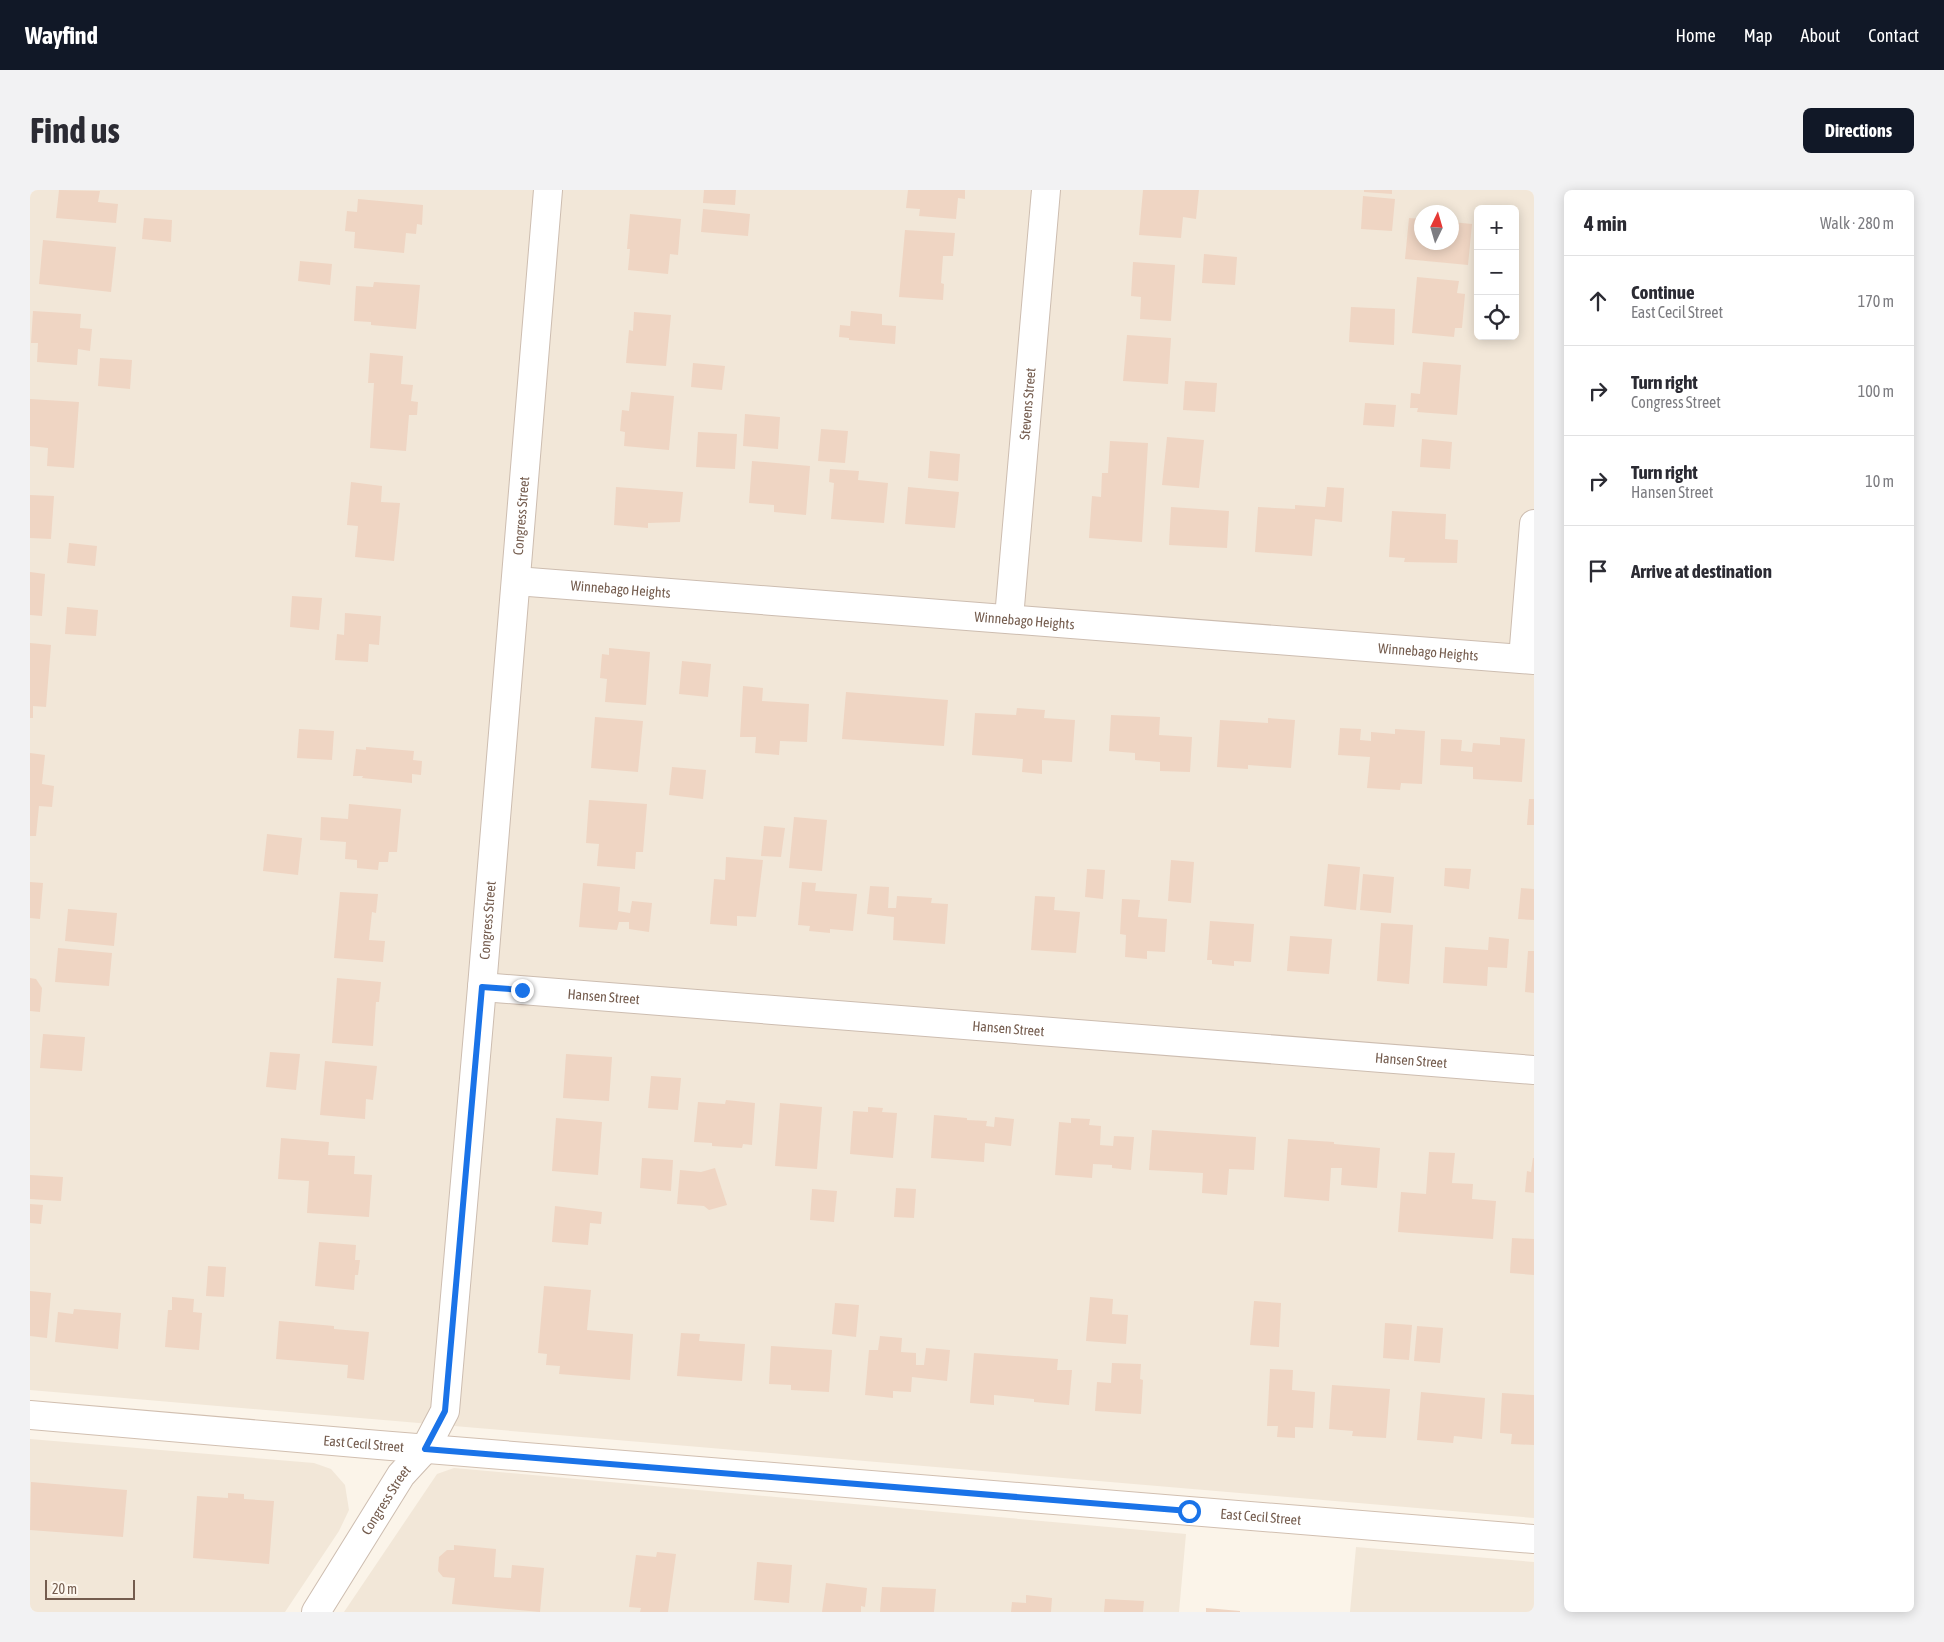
<!DOCTYPE html>
<html lang="en">
<head>
<meta charset="utf-8">
<style>
  :root { --surface:#fff; --page:#f2f2f3; --text:#2b2b33; --muted:#7c7c81; --line:#e1e1e2; --accent:#111827 }
  body { margin:0; font-family:"Asap Condensed",sans-serif; background:var(--page); color:var(--text) }
  .controls { position:absolute; right:15px; top:15px; display:grid; overflow:hidden; border-radius:8px; box-shadow:0 2px 12px #0003 }
  .controls button { width:45px; height:45px; display:grid; place-items:center; padding:0; border:0; border-bottom:1px solid var(--line); background:var(--surface); color:var(--text); font:25px sans-serif }
  .compass { position:absolute; left:1384px; top:15px; width:45px; height:45px; border-radius:50%; background:var(--surface); box-shadow:0 2px 12px #0003; rotate:5deg }
  .scale { position:absolute; left:15px; bottom:12px; width:90px; box-sizing:border-box; padding-left:5px; border:2px solid #745c4e; border-top:0; font-size:14px; line-height:18px; white-space:nowrap; color:#745c4e; -webkit-text-stroke:4px #fef8f0; paint-order:stroke }
  .stop { position:absolute; width:15px; height:15px; margin:-11px; border:4px solid #1a73e8; border-radius:50%; background:#fff }
  .stop.end { background:#1a73e8; border-color:#fff; box-shadow:0 1px 5px #0008 }
  .list { margin:0; padding:0; list-style:none }
  h2 { display:flex; justify-content:space-between; align-items:center; height:65px; margin:0; padding:0 20px; font-size:21px }
  h2 small { font-size:16px; font-weight:400; color:var(--muted) }
  .list li { display:grid; grid-template-columns:32px 1fr auto; gap:15px; align-items:center; box-sizing:border-box; height:90px; padding:0 20px; border-top:1px solid var(--line) }
  .list b { display:block; font-size:19px; white-space:nowrap }
  .list p { margin:0; font-size:16px; white-space:nowrap; color:var(--muted) }
  .list em { font-size:16px; font-style:normal; color:var(--muted) }
  .icon { flex:none; width:28px; height:28px; fill:none; stroke:currentColor; stroke-width:2; stroke-linecap:round; stroke-linejoin:round }
  .map { position:relative; flex:none; width:1504px; height:1422px; overflow:hidden; border-radius:8px }
  header { display:flex; align-items:center; gap:30px; box-sizing:border-box; height:70px; padding:0 25px; background:var(--accent); color:#fff }
  header strong { font-size:24px }
  nav { display:flex; gap:28px; margin-inline-start:auto; font-size:18px }
  .intro { display:flex; align-items:center; justify-content:space-between; box-sizing:border-box; height:120px; padding:0 30px }
  h1 { margin:0; font-size:35px }
  .button { padding:12px 22px; border-radius:8px; background:var(--accent); color:#fff; font-size:18px; font-weight:700 }
  main { display:flex; gap:30px; padding:0 30px }
  aside { flex:1; background:var(--surface); border-radius:8px; box-shadow:0 2px 12px #0003 }
  .map>svg:first-child { display:block }
  .residential { fill:#f2e7d8; fill-rule:evenodd }
  .building { fill:#efd5c3 }
  .lines { fill:none; stroke-linecap:round; stroke-linejoin:round }
  .minor-casing { stroke:#cdbdb0; stroke-width:30 }
  .tertiary-casing { stroke:#cdbdb0; stroke-width:30 }
  .secondary-casing { stroke:#d1bfb0; stroke-width:30 }
  .minor { stroke:#fff; stroke-width:28 }
  .tertiary { stroke:#fff; stroke-width:28 }
  .secondary { stroke:#fff; stroke-width:28 }
  .route { stroke:#1a73e8; stroke-width:6 }
  .labels { text-anchor:middle; stroke-width:4; stroke-linejoin:round; paint-order:stroke }
  .street-label { font-size:14px; fill:#745c4e; stroke:#fef8f0 }
</style>
</head>
<body>
<header>
<strong>Wayfind</strong>
<nav><a>Home</a><a>Map</a><a>About</a><a>Contact</a></nav>
</header>
<div class="intro"><h1>Find us</h1><a class="button">Directions</a></div>
<main>
<div class="map">
<svg width="1504" height="1422" viewBox="0 0 1504 1422">
  <rect width="100%" height="100%" fill="#fbf4e9"/>
  <g class="residential">
    <path d="M0,0H1504V1328L0,1200ZM1448,19H1485V146H1448ZM1392,22H1422V52H1392Z"/>
    <path d="M0,1249L284,1273L301,1279L315,1295L319,1320L309,1341L255,1422H0Z"/>
    <path d="M424,1278L1156,1344L1149,1422H314L407,1284Z"/>
    <path d="M1326,1357L1504,1372V1422H1320Z"/>
  </g>
  <g class="building">
    <path d="M29,0L70,1L68,12L88,14L86,33L26,28Z"/>
    <path d="M674,0H706L705,15L673,13Z"/>
    <path d="M878,0H935V9L928,8L926,29L889,26L890,19L876,18Z"/>
    <path d="M1113,0H1169L1166,29L1153,27L1151,48L1109,45Z"/>
    <path d="M1334,0H1362V4L1334,2Z"/>
    <path d="M1333,6L1365,9L1362,41L1331,39Z"/>
    <path d="M328,9L393,15L392,35L387,34L386,44L376,43L374,63L324,58L325,42L315,41L317,21L327,22Z"/>
    <path d="M673,19L720,24L718,46L671,42Z"/>
    <path d="M600,24L651,29L648,65L640,64L638,84L598,80L600,59H597Z"/>
    <path d="M114,28L142,30L141,52L112,49Z"/>
    <path d="M1379,28L1392,29V52H1422V32L1442,34L1438,75L1375,69Z"/>
    <path d="M875,40L925,43L923,66H913L911,93L914,94L913,110L869,107Z"/>
    <path d="M13,50L86,57L81,102L9,94Z"/>
    <path d="M1174,64L1207,67L1205,95L1172,93Z"/>
    <path d="M270,71L302,74L300,95L268,91Z"/>
    <path d="M1103,72L1145,75L1141,131L1110,129L1111,107L1101,106Z"/>
    <path d="M1387,87L1429,91L1427,103L1435,104L1432,138H1425L1424,147L1382,143Z"/>
    <path d="M344,92L390,95L386,139L341,135V132L324,131L326,96L343,97Z"/>
    <path d="M1321,117L1365,119L1364,155L1319,152Z"/>
    <path d="M3,121L51,124L50,138L62,139L60,161L48,159L47,175L7,172L8,153H1Z"/>
    <path d="M821,121L852,124V135L866,136L865,154L819,150V148L809,147L810,135L820,136Z"/>
    <path d="M604,122L641,125L636,176L596,173L599,140L603,141Z"/>
    <path d="M1097,145L1141,148L1138,194L1093,191Z"/>
    <path d="M340,163L373,166L371,194L383,195L381,211L388,212L387,225H379L376,261L340,258L344,193H338Z"/>
    <path d="M70,168L102,170L100,199L68,196Z"/>
    <path d="M1393,172L1431,175L1427,225L1387,222L1388,218H1380L1381,203L1390,204Z"/>
    <path d="M663,173L695,176L692,200L661,197Z"/>
    <path d="M1155,191L1187,193L1185,222L1153,220Z"/>
    <path d="M601,202L644,206L639,260L594,256L595,242L590,241L592,220L599,221Z"/>
    <path d="M0,209L49,212L44,278L17,276L18,258L0,256Z"/>
    <path d="M1335,213L1366,215L1364,237L1333,235Z"/>
    <path d="M715,224L750,227L748,259L713,256Z"/>
    <path d="M791,239L818,241L815,273L788,271Z"/>
    <path d="M668,242L707,244L705,279L666,277Z"/>
    <path d="M1137,247L1174,250L1169,298L1132,295Z"/>
    <path d="M1392,249L1422,252L1420,279L1390,277Z"/>
    <path d="M1080,251L1118,253L1112,352L1059,348L1062,306L1071,307L1072,283H1078Z"/>
    <path d="M900,261L930,264L928,291L898,288Z"/>
    <path d="M722,271L780,276L776,325L744,322V315L719,313Z"/>
    <path d="M800,279L829,281L828,290L858,293L854,333L801,329L804,293L799,292Z"/>
    <path d="M321,292L352,296L351,312L370,313L364,371L325,367L328,336L317,335Z"/>
    <path d="M586,297L653,302L650,332L618,333V338L584,335Z"/>
    <path d="M878,297L929,302L925,338L875,334Z"/>
    <path d="M1297,297L1314,298L1312,332L1285,329L1282,366L1225,362L1228,317L1265,319V315L1295,317Z"/>
    <path d="M0,305L24,306L21,349L0,348Z"/>
    <path d="M1141,317L1199,321L1197,358L1139,355Z"/>
    <path d="M1362,321L1416,324L1415,349L1428,350L1427,373L1374,372L1375,368L1359,367Z"/>
    <path d="M39,353L67,356L65,376L37,373Z"/>
    <path d="M0,382L15,384L12,426L0,425Z"/>
    <path d="M262,406L292,408L289,440L260,437Z"/>
    <path d="M37,417L68,420L66,446L35,444Z"/>
    <path d="M315,423L351,426L349,455L339,454L338,472L305,470L307,444L314,445Z"/>
    <path d="M0,453L21,455L16,517L3,516V528H0Z"/>
    <path d="M579,458L620,462L616,515L575,512L577,489L570,488L572,464L579,465Z"/>
    <path d="M652,471L681,474L678,507L649,504Z"/>
    <path d="M713,496L733,498L732,511L779,514L777,552L750,551L749,565L725,563L726,547H710Z"/>
    <path d="M816,502L918,510L914,556L812,549Z"/>
    <path d="M987,518L1015,520L1014,528L1045,530L1042,572L1012,570V584L992,582L993,569L942,565L945,523L986,525Z"/>
    <path d="M1081,525L1130,527L1129,545L1162,547L1160,582L1130,581V572L1105,570V563L1079,561Z"/>
    <path d="M565,527L613,531L608,582L561,578Z"/>
    <path d="M1238,528L1265,530L1261,578L1218,575V579L1187,577L1190,530L1238,533Z"/>
    <path d="M1310,538L1331,539L1330,550L1341,551V542L1365,544V539L1395,541L1392,594L1371,593L1370,600L1337,598L1340,567L1308,565Z"/>
    <path d="M269,539L304,541L302,570L267,568Z"/>
    <path d="M1470,547L1495,549L1492,592L1443,589V577L1410,575L1411,549L1432,550L1431,561L1442,562L1443,553L1470,555Z"/>
    <path d="M336,557L384,561L383,570L392,571L391,585L382,584V593L332,588L333,586H323L326,559L336,560Z"/>
    <path d="M0,563L15,565L12,594L24,596L22,617L9,616L6,646H0Z"/>
    <path d="M642,577L676,580L673,609L639,605Z"/>
    <path d="M1499,609H1504V635H1497Z"/>
    <path d="M559,610L617,614L613,662H606L605,679L567,676L569,654L556,653Z"/>
    <path d="M319,614L371,619L367,662H359L358,672H349L348,680L327,678V670L315,669L316,652L290,650L291,627L318,629Z"/>
    <path d="M764,627L797,630L792,681L759,678Z"/>
    <path d="M734,636L755,638L751,667L731,666Z"/>
    <path d="M237,644L272,648L268,685L233,681Z"/>
    <path d="M696,667L733,670L726,727L707,726V736L680,734L684,689L695,690Z"/>
    <path d="M1141,670L1164,672L1161,713L1138,711Z"/>
    <path d="M1298,674L1330,677L1326,720L1294,716Z"/>
    <path d="M1415,678L1441,679L1439,699L1414,696Z"/>
    <path d="M1057,679L1075,680L1073,709L1055,707Z"/>
    <path d="M1333,684L1364,687L1361,723L1330,720Z"/>
    <path d="M0,692L13,693L10,729L0,728Z"/>
    <path d="M772,692L786,693L785,701L827,704L823,741L800,739V743L779,741L780,736L768,735Z"/>
    <path d="M553,693L590,697L588,721L600,723L602,711L622,713L619,742L599,739V732H589L587,740L549,737Z"/>
    <path d="M840,696L859,697L858,718H866L867,706L902,708L901,713L918,714L915,754L863,750L864,727L837,724Z"/>
    <path d="M1491,698L1504,699V730L1488,729Z"/>
    <path d="M310,702L348,704L346,723L342,722L339,750L355,751L353,772L304,768Z"/>
    <path d="M1005,706L1025,707L1024,720L1050,722L1046,763L1001,760Z"/>
    <path d="M1092,709L1110,710L1108,727L1137,729L1135,762L1117,761V769L1095,767L1096,745L1090,744Z"/>
    <path d="M38,719L87,723L84,756L35,751Z"/>
    <path d="M1180,731L1224,734L1221,772L1204,771V776L1182,774V770H1177Z"/>
    <path d="M1351,733L1383,735L1379,794L1347,791Z"/>
    <path d="M1260,746L1302,749L1299,784L1257,781Z"/>
    <path d="M1459,747L1479,749L1477,778L1458,777L1457,796L1413,793L1415,757L1458,760Z"/>
    <path d="M28,758L82,763L79,796L25,792Z"/>
    <path d="M1498,761H1504V803L1495,802Z"/>
    <path d="M0,788L6,789L12,798L10,822L0,821Z"/>
    <path d="M307,788L351,792L349,812H346L343,856L302,853Z"/>
    <path d="M13,844L55,847L52,881L10,878Z"/>
    <path d="M240,862L270,864L266,900L236,897Z"/>
    <path d="M536,864L582,867L579,911L533,908Z"/>
    <path d="M295,871L347,876L343,910L336,909L335,929L290,925Z"/>
    <path d="M621,886L651,888L648,920L618,918Z"/>
    <path d="M696,910L725,913L722,955L713,954L712,958L682,956V953L664,952L668,912L695,914Z"/>
    <path d="M750,913L792,917L787,979L745,976Z"/>
    <path d="M838,917L853,918L852,922L867,923L863,968L820,964L823,921L838,922Z"/>
    <path d="M904,925L937,928V930L957,931L956,936L964,937L965,927L984,929L981,956L955,953L954,972L901,968Z"/>
    <path d="M526,928L572,932L568,985L522,981Z"/>
    <path d="M1041,928L1060,929L1059,935L1071,936L1070,955L1083,956L1084,946L1104,947L1101,980L1082,978V975L1063,974L1062,988L1025,985L1029,932L1041,933Z"/>
    <path d="M1122,940L1226,947L1224,980L1199,979L1197,1005L1172,1003L1173,983L1119,980Z"/>
    <path d="M251,948L299,952L298,965L325,966L324,984L342,985L339,1027L277,1023L279,991L248,989Z"/>
    <path d="M1258,949L1304,952V954L1350,958L1347,998L1311,995L1312,978H1301L1299,1011L1254,1007Z"/>
    <path d="M1399,962L1425,963L1422,993L1443,994L1442,1009L1466,1011L1463,1049L1368,1042L1371,1002L1396,1004Z"/>
    <path d="M612,968L643,970L641,1001L610,998Z"/>
    <path d="M1503,968H1504V1003L1495,1002L1497,981L1501,982Z"/>
    <path d="M685,978L697,1015L679,1020L674,1016L647,1014L650,980L671,982Z"/>
    <path d="M0,985L33,987L31,1011L0,1009Z"/>
    <path d="M866,998L886,999L884,1028L864,1027Z"/>
    <path d="M782,999L807,1001L804,1032L780,1030Z"/>
    <path d="M0,1014L13,1015L11,1034L0,1033Z"/>
    <path d="M525,1016L572,1022L571,1034L560,1033L558,1055L522,1052Z"/>
    <path d="M1482,1048L1504,1049V1085L1480,1083Z"/>
    <path d="M289,1052L326,1055L325,1070H330L328,1085H325L324,1100L285,1096Z"/>
    <path d="M178,1076L196,1077L194,1107L176,1106Z"/>
    <path d="M514,1096L561,1100L557,1140L603,1144L600,1190L529,1184L530,1176L516,1175L517,1164L508,1163Z"/>
    <path d="M0,1101L21,1103L17,1148L0,1146Z"/>
    <path d="M142,1107L164,1109L163,1122L172,1123L169,1160L135,1157L138,1120H142Z"/>
    <path d="M1060,1107L1083,1109L1082,1124L1098,1125L1096,1154L1056,1151Z"/>
    <path d="M1224,1111L1251,1113L1249,1157L1220,1155Z"/>
    <path d="M805,1113L829,1115L826,1147L802,1144Z"/>
    <path d="M44,1119L91,1123L88,1159L25,1152L28,1122L43,1124Z"/>
    <path d="M249,1131L304,1136V1139L339,1142L334,1190L317,1188L318,1175L246,1169Z"/>
    <path d="M1355,1133L1382,1135L1379,1170L1353,1168Z"/>
    <path d="M1387,1136L1413,1138L1410,1173L1384,1171Z"/>
    <path d="M651,1143L670,1144L669,1151L715,1154L712,1191L647,1186Z"/>
    <path d="M850,1146L872,1148L871,1162L886,1163V1175H894L896,1158L920,1160L917,1191L882,1187L881,1202L863,1201V1208L835,1205L839,1160H848Z"/>
    <path d="M741,1156L802,1160L799,1202L761,1200V1195L739,1194Z"/>
    <path d="M944,1163L1028,1169L1027,1180H1042L1039,1215L1004,1212V1209L964,1205V1215L940,1213Z"/>
    <path d="M1082,1173L1111,1174L1110,1189L1113,1190L1111,1224L1065,1221L1067,1192L1081,1193Z"/>
    <path d="M1240,1179L1263,1180L1262,1200L1285,1202L1283,1238L1265,1237V1248L1247,1247L1248,1236H1237Z"/>
    <path d="M1302,1195L1360,1199L1356,1248L1322,1246L1323,1241L1299,1239Z"/>
    <path d="M1391,1202L1455,1208L1452,1249L1424,1246L1423,1253L1387,1250Z"/>
    <path d="M1472,1203L1504,1205V1255L1481,1254L1482,1244L1470,1243Z"/>
    <path d="M1,1292L97,1300L93,1347L0,1340Z"/>
    <path d="M198,1303L214,1304V1309L244,1311L239,1374L163,1368L167,1306L198,1308Z"/>
    <path d="M424,1355L466,1359L464,1387L481,1388L482,1375L514,1378L510,1422L422,1414L425,1388L413,1387L408,1381L409,1367L417,1360H424Z"/>
    <path d="M627,1362L646,1364L638,1422H610L611,1418L599,1417L606,1365L626,1367Z"/>
    <path d="M727,1372L762,1375L759,1413L724,1410Z"/>
    <path d="M796,1393L837,1398L835,1417L831,1416V1422H792Z"/>
    <path d="M852,1397L906,1399L904,1422H850Z"/>
    <path d="M996,1405L1022,1408L1021,1422H981L982,1412L996,1413Z"/>
    <path d="M1075,1409L1114,1411L1113,1422H1074Z"/>
    <path d="M1176,1418L1210,1421V1422H1176Z"/>
  </g>
  <g class="lines">
    <defs>
      <g id="minor">
        <path id="s1" d="M486,391L1504,470"/>
        <path id="s2" d="M979,428L1016,0"/>
        <path d="M1493,469L1504,334"/>
        <path id="s3" d="M452,797L1504,880"/>
      </g>
      <g id="tertiary">
        <path id="s4" d="M286,1422L371,1285L395,1259L415,1221L452,797L518,0"/>
      </g>
      <g id="secondary">
        <path id="s5" d="M0,1225L349,1255L1504,1349"/>
      </g>
    </defs>
    <use href="#minor" class="minor-casing"/>
    <use href="#tertiary" class="tertiary-casing"/>
    <use href="#secondary" class="secondary-casing"/>
    <use href="#minor" class="minor"/>
    <use href="#tertiary" class="tertiary"/>
    <use href="#secondary" class="secondary"/>
  </g>
  <g class="lines">
    <path class="route" d="M492,800L452,797L415,1221L395,1259L1159,1321"/>
  </g>
  <g class="labels">
    <g class="street-label">
      <text dy="5" stroke="none"><textPath href="#s2" startOffset="215">Stevens Street</textPath></text>
      <text dy="5" stroke="none"><textPath href="#s4" startOffset="1138">Congress Street</textPath></text>
      <text dy="5" stroke="none"><textPath href="#s1" startOffset="105">Winnebago Heights</textPath></text>
      <text dy="5" stroke="none"><textPath href="#s1" startOffset="510">Winnebago Heights</textPath></text>
      <text dy="5" stroke="none"><textPath href="#s1" startOffset="915">Winnebago Heights</textPath></text>
      <text dy="5" stroke="none"><textPath href="#s4" startOffset="732">Congress Street</textPath></text>
      <text dy="5" stroke="none"><textPath href="#s3" startOffset="122">Hansen Street</textPath></text>
      <text dy="5" stroke="none"><textPath href="#s3" startOffset="528">Hansen Street</textPath></text>
      <text dy="5" stroke="none"><textPath href="#s3" startOffset="932">Hansen Street</textPath></text>
      <text dy="5" stroke="none"><textPath href="#s5" startOffset="335">East Cecil Street</textPath></text>
      <text dy="5" stroke="none"><textPath href="#s4" startOffset="132">Congress Street</textPath></text>
      <text dy="5" stroke="none"><textPath href="#s5" startOffset="1235">East Cecil Street</textPath></text>
    </g>
  </g>
</svg>
<div class="controls">
<button>+</button>
<button>−</button>
<button><svg class="icon" aria-label="locate" viewBox="0 0 24 24"><circle cx="12" cy="12" r="6"/><path d="M12 2v4M12 18v4M2 12h4M18 12h4"/></svg></button>
</div>
<svg class="compass" viewBox="-18 -18 36 36"><path d="M0-13l5 13h-10z" fill="#e53935"/><path d="M0 13l5-13h-10z" fill="#7c7c81"/></svg>
<div class="scale">20 m</div>
<div class="stop" style="left:1159px;top:1321px"></div>
<div class="stop end" style="left:492px;top:800px"></div>
</div>
<aside>
<h2>4 min<small>Walk · 280 m</small></h2>
<ul class="list">
<li><svg class="icon" aria-label="ahead" viewBox="0 0 24 24"><path d="M12 20V5M6 11l6-6 6 6"/></svg><div><b>Continue</b><p>East Cecil Street</p></div><em>170 m</em></li>
<li><svg class="icon" aria-label="right" viewBox="0 0 24 24"><path d="M7 20v-9h11M14 6l5 5-5 5"/></svg><div><b>Turn right</b><p>Congress Street</p></div><em>100 m</em></li>
<li><svg class="icon" aria-label="right" viewBox="0 0 24 24"><path d="M7 20v-9h11M14 6l5 5-5 5"/></svg><div><b>Turn right</b><p>Hansen Street</p></div><em>10 m</em></li>
<li><svg class="icon" aria-label="arrive" viewBox="0 0 24 24"><path d="M6 21V4h12l-3 4 3 4H6"/></svg><div><b>Arrive at destination</b></div></li>
</ul>
</aside>
</main>
</body>
</html>
